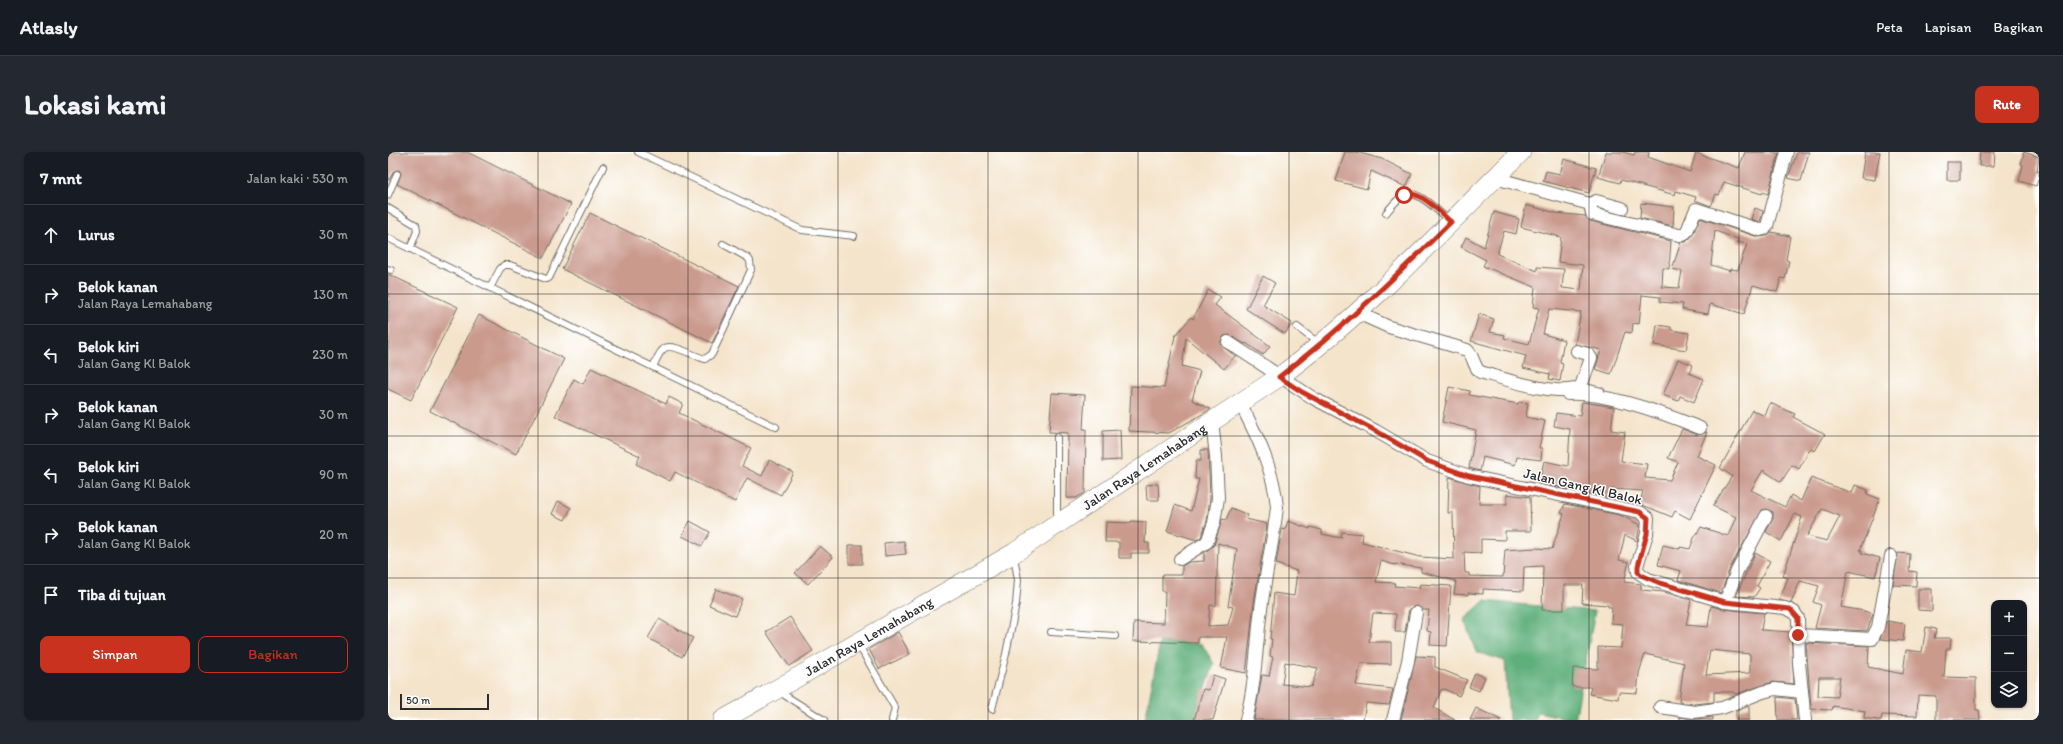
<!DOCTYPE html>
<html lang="id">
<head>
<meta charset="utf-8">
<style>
  :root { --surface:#171b24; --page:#242831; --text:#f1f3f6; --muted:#9ea1a6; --line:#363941; --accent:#c8321e }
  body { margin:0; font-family:Itim,sans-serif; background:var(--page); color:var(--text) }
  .controls { position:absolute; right:12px; bottom:12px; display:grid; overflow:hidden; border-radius:8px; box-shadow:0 1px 3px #0004 }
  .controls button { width:36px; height:36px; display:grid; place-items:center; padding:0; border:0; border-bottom:1px solid var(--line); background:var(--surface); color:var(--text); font:20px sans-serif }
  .scale { position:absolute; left:12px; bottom:10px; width:89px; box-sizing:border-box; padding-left:4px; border:2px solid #2b2b2b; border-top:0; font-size:11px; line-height:14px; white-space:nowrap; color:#2b2b2b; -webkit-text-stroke:3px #fff; paint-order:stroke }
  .stop { position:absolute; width:12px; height:12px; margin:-9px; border:3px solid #c8321e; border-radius:50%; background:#fff }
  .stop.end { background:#c8321e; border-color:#fff; box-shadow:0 1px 4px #0008 }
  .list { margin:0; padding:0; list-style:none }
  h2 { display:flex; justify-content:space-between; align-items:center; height:52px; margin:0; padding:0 16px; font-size:17px }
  h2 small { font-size:13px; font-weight:400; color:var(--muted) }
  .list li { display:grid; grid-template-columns:26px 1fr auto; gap:12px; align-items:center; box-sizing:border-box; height:60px; padding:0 16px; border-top:1px solid var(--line) }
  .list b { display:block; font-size:15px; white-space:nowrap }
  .list p { margin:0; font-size:13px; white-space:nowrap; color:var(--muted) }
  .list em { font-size:13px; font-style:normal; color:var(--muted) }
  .actions { display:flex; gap:8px; padding:12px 16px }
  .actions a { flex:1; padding:9px 0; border:1px solid var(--accent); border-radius:8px; text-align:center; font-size:14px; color:var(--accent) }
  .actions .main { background:var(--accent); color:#fff }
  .icon { flex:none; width:22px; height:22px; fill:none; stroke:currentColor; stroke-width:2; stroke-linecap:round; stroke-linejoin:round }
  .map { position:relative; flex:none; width:1651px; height:568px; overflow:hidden; border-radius:8px }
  header { display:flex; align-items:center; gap:24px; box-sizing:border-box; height:56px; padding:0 20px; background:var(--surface); border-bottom:1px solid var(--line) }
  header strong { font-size:19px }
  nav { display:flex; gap:22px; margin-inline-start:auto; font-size:14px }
  .intro { display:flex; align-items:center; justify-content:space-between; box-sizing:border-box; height:96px; padding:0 24px }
  h1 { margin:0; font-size:28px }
  .button { padding:10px 18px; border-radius:8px; background:var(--accent); color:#fff; font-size:14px; font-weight:700 }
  main { display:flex; gap:24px; padding:0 24px }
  aside { flex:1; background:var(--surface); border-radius:8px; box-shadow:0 1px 3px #0004 }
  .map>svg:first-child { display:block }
  .forest { fill:#5faf7a; stroke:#456d52 }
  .building { fill:#ca9a8d; fill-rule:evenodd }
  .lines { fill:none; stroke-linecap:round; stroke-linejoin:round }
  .service-casing { stroke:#716c63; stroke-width:8 }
  .minor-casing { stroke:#716c63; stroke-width:14 }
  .primary-casing { stroke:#716c63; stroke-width:20 }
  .service { stroke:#fff; stroke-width:6 }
  .minor { stroke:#fff; stroke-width:12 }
  .primary { stroke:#fff; stroke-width:19 }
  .route { stroke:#c8321e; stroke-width:5 }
  .grid { fill:none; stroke:#2b2b2b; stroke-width:1; stroke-opacity:0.55 }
  .labels { text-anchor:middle; stroke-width:3; stroke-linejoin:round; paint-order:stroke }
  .street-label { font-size:14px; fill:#2b2b2b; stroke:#fff }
</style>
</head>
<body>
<header>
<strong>Atlasly</strong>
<nav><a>Peta</a><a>Lapisan</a><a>Bagikan</a></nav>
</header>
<div class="intro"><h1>Lokasi kami</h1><a class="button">Rute</a></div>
<main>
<aside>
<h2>7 mnt<small>Jalan kaki · 530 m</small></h2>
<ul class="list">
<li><svg class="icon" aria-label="ahead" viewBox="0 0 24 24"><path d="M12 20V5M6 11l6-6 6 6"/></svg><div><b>Lurus</b></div><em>30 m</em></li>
<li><svg class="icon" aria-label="right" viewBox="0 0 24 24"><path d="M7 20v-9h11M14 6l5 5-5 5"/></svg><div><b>Belok kanan</b><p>Jalan Raya Lemahabang</p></div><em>130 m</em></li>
<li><svg class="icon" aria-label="left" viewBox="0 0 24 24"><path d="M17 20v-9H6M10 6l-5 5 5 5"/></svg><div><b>Belok kiri</b><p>Jalan Gang Kl Balok</p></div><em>230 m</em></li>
<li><svg class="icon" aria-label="right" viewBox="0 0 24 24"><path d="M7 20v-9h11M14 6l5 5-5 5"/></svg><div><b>Belok kanan</b><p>Jalan Gang Kl Balok</p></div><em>30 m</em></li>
<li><svg class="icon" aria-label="left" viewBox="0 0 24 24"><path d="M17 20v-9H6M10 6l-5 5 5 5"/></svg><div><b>Belok kiri</b><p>Jalan Gang Kl Balok</p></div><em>90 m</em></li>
<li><svg class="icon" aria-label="right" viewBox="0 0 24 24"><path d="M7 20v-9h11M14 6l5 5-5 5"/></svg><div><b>Belok kanan</b><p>Jalan Gang Kl Balok</p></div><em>20 m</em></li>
<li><svg class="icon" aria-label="arrive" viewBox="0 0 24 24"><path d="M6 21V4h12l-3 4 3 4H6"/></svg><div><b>Tiba di tujuan</b></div></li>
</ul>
<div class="actions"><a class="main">Simpan</a><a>Bagikan</a></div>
</aside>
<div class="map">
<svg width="1651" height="568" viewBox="0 0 1651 568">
  <rect width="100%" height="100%" fill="#fff"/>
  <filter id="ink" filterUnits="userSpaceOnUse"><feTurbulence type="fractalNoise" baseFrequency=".025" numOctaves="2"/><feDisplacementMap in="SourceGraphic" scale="8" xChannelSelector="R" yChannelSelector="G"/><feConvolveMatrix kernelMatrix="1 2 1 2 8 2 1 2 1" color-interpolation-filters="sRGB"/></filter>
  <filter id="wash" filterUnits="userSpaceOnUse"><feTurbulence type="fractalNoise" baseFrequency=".012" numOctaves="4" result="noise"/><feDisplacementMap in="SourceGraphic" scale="16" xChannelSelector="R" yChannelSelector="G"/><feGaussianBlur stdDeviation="0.9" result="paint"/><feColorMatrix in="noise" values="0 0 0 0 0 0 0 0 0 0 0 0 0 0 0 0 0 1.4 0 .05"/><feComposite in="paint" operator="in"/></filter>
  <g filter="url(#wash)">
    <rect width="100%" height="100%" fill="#f4e4cb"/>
    <g class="forest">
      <path d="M1096,449L1207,459L1187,568L1150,560L1147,568H1121L1117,509L1088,500L1076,468Z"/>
      <path d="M772,490L814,492L826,512L807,568H757Z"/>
    </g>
    <g id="blocks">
      <g class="building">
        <path d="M0,0H79L183,52L155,106L9,32L13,22L11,18L6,19L1,28H0Z"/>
        <path d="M957,0H968L994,7L1024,22L1018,35L983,19L979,37L948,29Z"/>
        <path d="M1218,0H1235L1246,3L1247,0H1261L1260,5L1302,20L1308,1L1351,16L1357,0L1391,1L1380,42L1375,40L1374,42L1336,30L1331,43L1328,42L1323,54L1307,48L1308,45L1288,39L1287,43L1233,28L1232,31L1210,25Z"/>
        <path d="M1409,0H1421L1413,29L1400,26Z"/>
        <path d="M1477,0H1492L1487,28L1473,26Z"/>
        <path d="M1592,0H1607L1606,14H1591Z"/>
        <path d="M1636,0L1651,5L1649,19H1651V25L1648,34L1631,29L1635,13L1633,12Z"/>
        <path d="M1176,7L1208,16L1201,41L1155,29L1158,19L1172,22Z"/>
        <rect x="1559" y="10" width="13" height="18"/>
        <path d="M1253,51L1286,55L1285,74L1252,66Z"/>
        <path d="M1138,53L1168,61L1197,64L1202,69L1283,89L1281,117L1275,116L1274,135L1291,136L1294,119L1284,117L1293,90H1298L1304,84L1312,66L1370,85L1378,84L1383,80L1402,84L1398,108L1401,109L1397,127L1393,126L1389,140L1365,133L1356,162L1322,152L1320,162L1302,159L1294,157L1295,152L1272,150V145L1254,143L1251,172L1245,171L1244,181L1237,180L1223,222L1207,217L1213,198L1187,192L1193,160L1161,157L1155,182L1176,188L1172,210L1175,211L1172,229L1161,227L1162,222L1135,216L1138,204L1083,189L1091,162L1106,167L1102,180L1117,183L1116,186L1141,192L1151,156L1145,155L1147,135L1095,114L1098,108L1073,95L1078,85L1096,95L1106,60L1131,67L1128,82L1116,79L1109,102L1149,119V115L1176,117L1174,136L1193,138L1195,113L1170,110L1173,85L1133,75ZM1327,79L1350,87L1349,90L1359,92L1350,118L1342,117V119L1323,113Z"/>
        <path d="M1367,56L1375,59L1372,70L1363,67Z"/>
        <path d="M202,61L351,134L324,191L174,117Z"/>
        <path d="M0,122L70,155L23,248L0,237Z"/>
        <path d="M875,124L887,131L875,153L904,171L897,182L858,157Z"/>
        <path d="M820,138L833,145L827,153L882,194L875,203L858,191L857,192L841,183L836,184L833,189L834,194L847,204L836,217L798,186L794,214L812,219L804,248L823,257L781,281L741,279L743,234L776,236L787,184L803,165L805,167Z"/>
        <path d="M91,163L176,207L128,302L42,259Z"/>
        <path d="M1269,173L1283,175V178L1301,181L1298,198L1266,193Z"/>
        <path d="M1290,207L1305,213L1301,221L1316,227L1306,250L1292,244L1290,249L1275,243Z"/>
        <path d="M203,216L278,252L281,245L295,252L291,261L363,296L354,314L374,324L381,308L405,320L393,343L359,326L347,350L287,320L282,329L248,312L252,304L167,264L186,227L195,232Z"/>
        <path d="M1061,235L1082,239L1081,243L1130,252L1131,250L1140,251L1138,265L1157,269L1151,296H1154L1153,308L1129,305L1127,313L1095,305L1092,319L1081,316L1088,278L1054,270Z"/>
        <path d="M664,241L697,243L695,277H698L697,341L688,346H679L680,281L661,280Z"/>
        <path d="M1194,250L1226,255L1223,278L1237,280L1233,309L1259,312L1257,326L1282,328L1290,310L1280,306L1294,277L1310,283L1319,280L1309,304L1328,313L1302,367L1287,359L1284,365L1252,352L1255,339L1224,337L1223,346L1151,331L1156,309L1180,314L1182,277L1166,274L1168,261L1192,264Z"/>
        <path d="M1382,251L1407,262L1405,265L1437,282L1427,299L1422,297L1411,317L1404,313L1393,330L1375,318L1363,338L1397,355L1403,343L1413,349L1423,326L1464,341L1467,333L1480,338L1479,342L1492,347L1472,398H1474V401L1492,406L1487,425L1460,419L1453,455L1476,459L1485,462L1479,479L1427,476L1433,453L1425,450L1431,434L1412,429L1403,451L1391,448L1400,426L1395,424L1414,365L1407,362L1393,389L1378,380L1385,367V360L1378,357L1374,358L1342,416L1333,441L1290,428L1293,419L1270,413L1275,393L1292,397V395L1302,397L1306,386L1313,375L1340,384L1348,365L1325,354L1344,324L1332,316L1364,258L1377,264ZM1434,357L1452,364L1439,389L1419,384Z"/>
        <path d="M732,278L733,308L715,309V279Z"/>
        <path d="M813,298H820L822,346L819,369L813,385L809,388L779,379L787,353L803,359L811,327H807L808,309H813Z"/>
        <path d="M1061,325L1092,334L1091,352H1119V342L1142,345L1143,379H1117V388L1093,387V401L1076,400L1077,421H1081V424L1115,425L1117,398L1147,396L1164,397L1176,362L1173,361L1177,352L1232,363L1252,373L1249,389L1237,383L1231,408L1241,410L1236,430L1253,432V438L1276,440L1303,448L1298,473L1320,475L1323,454L1336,457L1376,461L1373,478L1403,480L1406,532L1385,530L1348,542L1345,540H1326V550L1306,552L1291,550L1296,511L1257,502L1251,521L1249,541L1231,540L1230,547L1201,542L1203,535H1184L1185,516L1210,517V495L1233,496L1235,472L1223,471L1224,455H1220V453L1194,451L1195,433H1176V458H1154L1155,414L1136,415L1135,439L1095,437V442L1080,441V443L1066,442L1068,429L1033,420V416L1007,412V413L993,409L988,430L1007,431L1006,434L1031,436L1032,432L1063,434L1059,494L1042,493L1043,480L1039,479L1041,458H1035L1029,454L1021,457L1017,480H1007L1008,462L985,461L981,490H1003V512L973,511L968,533L1005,537L1001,553L978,551L975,568H866L874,523L881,524L885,505L882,504L884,487H882L886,441L906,444L909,419L888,412L894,377L897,378L900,369L922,377V375L934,378V382L953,386L954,380L975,382L974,390L1032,405L1066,407L1065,361H1060ZM1322,498L1362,502V521L1318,523ZM897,510L930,516L923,535L894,532Z"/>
        <path d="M770,332L771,348H759L758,333Z"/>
        <path d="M170,349L183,356L177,368L164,362Z"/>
        <path d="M843,356L860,363L858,367L879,372L866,450L858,521L833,516L839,485H810V491L745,489L746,470L776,471L777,439H774V423H794V414L801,410L816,409V401L826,393L834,367L838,368ZM830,391L849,397L840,454L845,455L840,473L820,474L822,453L828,454Z"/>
        <path d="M302,369L322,380L314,394L294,384Z"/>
        <path d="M743,369L758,370L757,391H761V401H743V406H731V390H717L718,370L743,371Z"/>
        <path d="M516,389L518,402L497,404L496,391Z"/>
        <rect x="461" y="393" width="13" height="19"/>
        <path d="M432,394L445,405L420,432L407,421Z"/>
        <path d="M1367,401L1382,409L1369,434L1372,436L1366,445L1348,444Z"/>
        <path d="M1510,401L1522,402L1521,419L1529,420L1528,434L1505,433Z"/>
        <path d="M328,437L354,447L347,464L321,453Z"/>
        <path d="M1530,437H1544V459L1530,458Z"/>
        <path d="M402,465L425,499L401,514L378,480Z"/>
        <path d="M271,467L305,486L294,505L260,486Z"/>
        <path d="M1499,469L1517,472L1515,489L1492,487Z"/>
        <path d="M1538,475L1548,477L1546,486H1563L1562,497H1558L1556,525L1588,526V558H1591L1592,568H1548V544L1530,543L1529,564L1494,563L1493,568H1490L1476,566L1477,559L1445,554L1444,558L1423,557L1418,491L1481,494L1480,515L1515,522L1518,498L1534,500ZM1431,525H1452L1449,545L1430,544Z"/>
        <path d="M510,480L522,502L491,517L481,497Z"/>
        <path d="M1028,504L1047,505V515L1079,528L1071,544L1056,537L1053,538L1046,556L1067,568H1013Z"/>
        <path d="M1087,521L1097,525L1091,539L1081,535Z"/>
        <path d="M825,523L837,527L825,568H806L815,537L821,538Z"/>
        <path d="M1389,545L1407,547L1409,568H1390Z"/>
        <path d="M1361,554V568H1348V559Z"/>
        <path d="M1088,556L1113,568H1082Z"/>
        <path d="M1292,565L1307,567L1325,565V568H1292Z"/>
      </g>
    </g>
  </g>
  <g filter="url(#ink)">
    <use href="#blocks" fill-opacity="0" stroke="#716c63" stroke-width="1"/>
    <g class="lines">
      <defs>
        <g id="service">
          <path d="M250,0L414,78L466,84"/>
          <path d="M0,43L9,22"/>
          <path d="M0,56L28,73L29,79L22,97"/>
          <path d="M998,61C1003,55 1009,47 1016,43C1028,35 1052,61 1061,69"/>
          <path d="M0,86L388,275"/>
          <path d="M0,117L3,118"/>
          <path d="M102,136L112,117L116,113H122L158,127L161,126L215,15"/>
          <path d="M909,175L930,191"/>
          <path d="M265,215C268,209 271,199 277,196C284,191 308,205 317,207L324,202L363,118L362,109L360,106L335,92"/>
          <path d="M1193,234L1213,239"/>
          <path d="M669,285V368"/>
          <path d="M663,480L727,484"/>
          <path d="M470,492L507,556L504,568"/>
          <path d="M390,539L436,568"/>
          <path d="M604,557L618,502L628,452L630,428L626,404"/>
        </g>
        <g id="minor">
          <path d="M1107,26L1202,52L1208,49L1234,56"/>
          <path d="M1202,52L1204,62L1291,83H1295L1299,79L1308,57L1372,78L1376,77L1379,74L1399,0"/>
          <path d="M970,161L1001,175L1079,198C1086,204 1085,214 1092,220C1114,226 1174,247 1193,234L1203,206L1200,202L1189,199"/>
          <path d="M840,190L925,246L988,279L1039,309L1081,324L1252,360L1260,366L1259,382L1249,414L1250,420L1260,427L1337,450L1397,456L1406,460L1410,466L1411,511L1417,568"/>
          <path d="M1180,242C1219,240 1275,261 1312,276"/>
          <path d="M852,251C869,283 886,319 889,355C885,392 876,428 872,465C868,500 867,534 858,568"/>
          <path d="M792,407L819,390L826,371L830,346L828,304L824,270"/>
          <path d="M1337,450L1349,419L1378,364"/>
          <path d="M1410,483L1484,487L1490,475L1503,404"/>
          <path d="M1272,555L1306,560L1334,556L1375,540L1387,537L1414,540"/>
          <path d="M1005,568L1020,509L1028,461"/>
        </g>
        <g id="primary">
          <path id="s1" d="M335,568L626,401L891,225C980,159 1055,77 1133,0"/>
        </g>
      </defs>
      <use href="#service" class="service-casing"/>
      <use href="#minor" class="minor-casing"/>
      <use href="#primary" class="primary-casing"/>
      <use href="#service" class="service"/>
      <use href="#minor" class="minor"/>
      <use href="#primary" class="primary"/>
    </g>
  </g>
  <g class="lines" filter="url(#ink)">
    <path class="route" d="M1016,43C1032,37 1051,60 1063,70C1008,124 953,178 891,225L914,240L988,279L1039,309L1081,324L1252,360L1260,366L1259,382L1250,414V420L1253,423L1272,431L1337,450L1402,457L1410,466V483"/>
  </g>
  <path class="grid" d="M150,0V568M300,0V568M450,0V568M600,0V568M750,0V568M901,0V568M1051,0V568M1201,0V568M1351,0V568M1501,0V568M0,142H1651M0,284H1651M0,426H1651"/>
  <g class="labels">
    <g class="street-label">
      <text dy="5" stroke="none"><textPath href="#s1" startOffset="492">Jalan Raya Lemahabang</textPath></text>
      <text transform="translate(1195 334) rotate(13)" y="5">Jalan Gang Kl Balok</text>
      <text dy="5" stroke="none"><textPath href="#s1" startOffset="168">Jalan Raya Lemahabang</textPath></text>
    </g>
  </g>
</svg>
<div class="controls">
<button>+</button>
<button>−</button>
<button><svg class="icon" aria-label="layers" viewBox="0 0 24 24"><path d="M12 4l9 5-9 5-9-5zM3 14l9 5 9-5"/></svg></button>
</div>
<div class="scale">50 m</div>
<div class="stop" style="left:1016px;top:43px"></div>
<div class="stop end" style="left:1410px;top:483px"></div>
</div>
</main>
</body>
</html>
